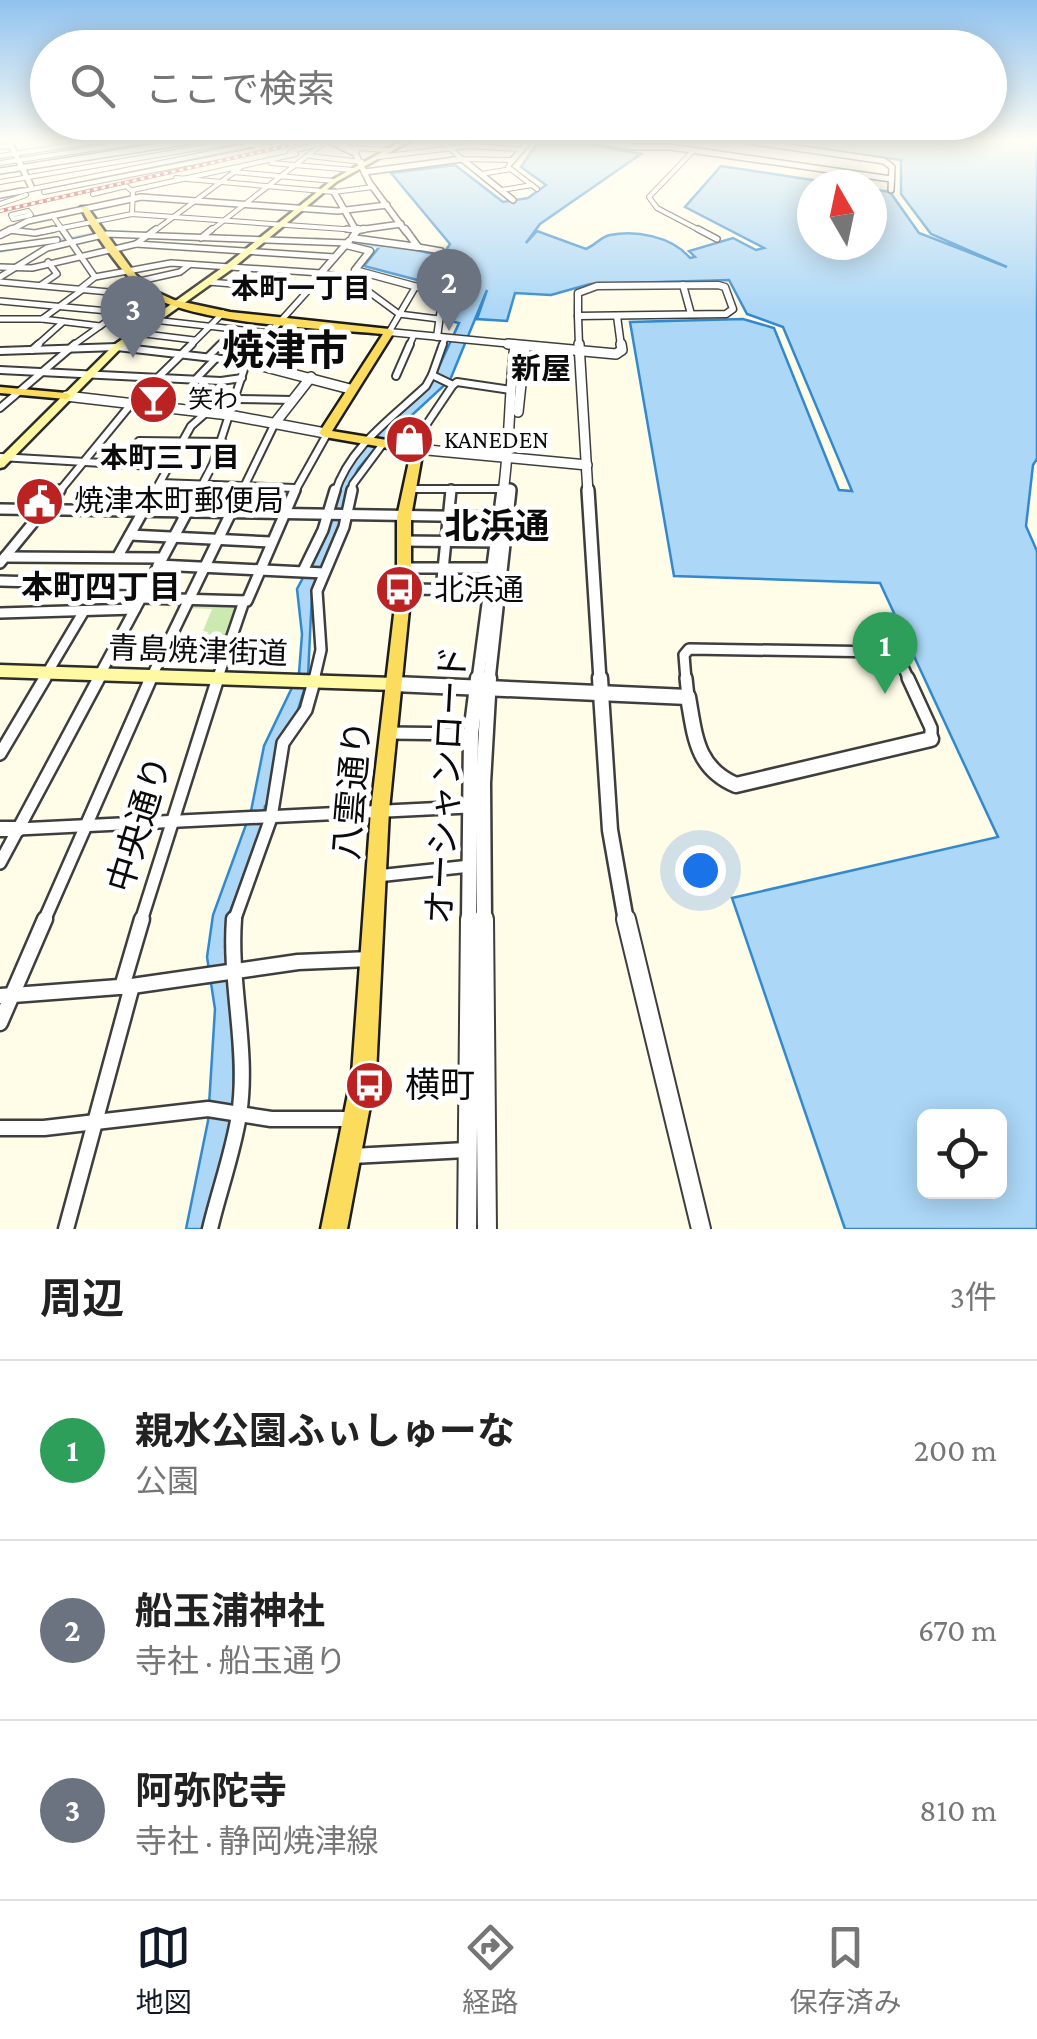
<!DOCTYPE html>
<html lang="ja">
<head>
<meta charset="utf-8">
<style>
  :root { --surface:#fff; --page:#f2f2f2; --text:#222; --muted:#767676; --line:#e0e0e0; --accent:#111827 }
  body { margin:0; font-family:"Crimson Pro","Noto Sans JP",serif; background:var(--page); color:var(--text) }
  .controls { position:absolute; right:30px; bottom:30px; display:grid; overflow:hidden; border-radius:15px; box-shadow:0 5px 25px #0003 }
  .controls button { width:90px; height:90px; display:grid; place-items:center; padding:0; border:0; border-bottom:2px solid var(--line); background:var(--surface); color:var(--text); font:50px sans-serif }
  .compass { position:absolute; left:797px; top:170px; width:90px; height:90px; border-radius:50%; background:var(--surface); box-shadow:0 5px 25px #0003; rotate:351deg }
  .you { position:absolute; left:700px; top:870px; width:35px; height:35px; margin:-25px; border:8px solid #fff; border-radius:50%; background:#1a73e8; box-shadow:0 0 0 15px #1a73e833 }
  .badge { display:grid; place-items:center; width:65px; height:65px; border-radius:50%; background:var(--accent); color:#fff; font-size:32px; font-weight:700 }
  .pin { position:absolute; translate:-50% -82px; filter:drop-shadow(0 2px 5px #0008) }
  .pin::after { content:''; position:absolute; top:52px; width:35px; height:30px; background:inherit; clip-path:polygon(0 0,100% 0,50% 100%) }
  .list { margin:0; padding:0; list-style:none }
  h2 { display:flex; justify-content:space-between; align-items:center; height:130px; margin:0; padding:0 40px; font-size:42px }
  h2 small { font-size:32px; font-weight:400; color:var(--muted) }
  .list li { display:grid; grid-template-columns:65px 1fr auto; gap:30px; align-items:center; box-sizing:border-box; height:180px; padding:0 40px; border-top:2px solid var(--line) }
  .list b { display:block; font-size:38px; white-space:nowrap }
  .list p { margin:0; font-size:32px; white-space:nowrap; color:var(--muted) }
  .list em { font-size:32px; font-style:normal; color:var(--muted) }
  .icon { flex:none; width:55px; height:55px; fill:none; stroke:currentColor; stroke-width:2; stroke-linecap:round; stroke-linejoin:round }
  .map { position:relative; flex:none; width:1037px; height:1229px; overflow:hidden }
  .search { position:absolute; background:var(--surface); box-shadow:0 5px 25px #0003; left:30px; right:30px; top:30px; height:110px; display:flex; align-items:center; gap:25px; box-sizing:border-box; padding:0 35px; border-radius:55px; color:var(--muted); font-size:38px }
  .sheet { height:670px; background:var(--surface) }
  nav { display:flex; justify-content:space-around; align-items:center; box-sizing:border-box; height:140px; border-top:2px solid var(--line); background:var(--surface); font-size:28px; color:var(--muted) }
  nav a { display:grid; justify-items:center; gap:5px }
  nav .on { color:var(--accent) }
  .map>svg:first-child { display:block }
  .green { fill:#cce9b2 }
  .water { fill:#acd7f7; stroke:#3289cf; stroke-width:2.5; fill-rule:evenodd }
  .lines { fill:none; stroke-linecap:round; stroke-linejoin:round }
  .stream { stroke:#3289cf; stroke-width:4 }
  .river { fill:#acd7f7; fill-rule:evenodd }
  .minor-far5-casing { stroke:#3e3e3e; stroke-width:6 }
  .minor-far4-casing { stroke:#3e3e3e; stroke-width:8 }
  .minor-far3-casing { stroke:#3e3e3e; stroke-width:10 }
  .minor-far2-casing { stroke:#3e3e3e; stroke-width:14 }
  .minor-far1-casing { stroke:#3e3e3e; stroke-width:16 }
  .minor-casing { stroke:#3e3e3e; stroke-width:19 }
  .tertiary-far5-casing { stroke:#3e3e3e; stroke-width:8 }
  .tertiary-far4-casing { stroke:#3e3e3e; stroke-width:9 }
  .tertiary-far3-casing { stroke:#3e3e3e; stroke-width:12 }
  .tertiary-far2-casing { stroke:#3e3e3e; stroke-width:16 }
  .tertiary-far1-casing { stroke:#3e3e3e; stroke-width:19 }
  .tertiary-casing { stroke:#3e3e3e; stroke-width:22 }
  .secondary-casing { stroke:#2d2d2d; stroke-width:5 }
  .primary-casing { stroke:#1c1c1c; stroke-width:5 }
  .minor-far5 { stroke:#fff; stroke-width:4 }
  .minor-far4 { stroke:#fff; stroke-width:5 }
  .minor-far3 { stroke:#fff; stroke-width:6 }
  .minor-far2 { stroke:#fff; stroke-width:9 }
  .minor-far1 { stroke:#fff; stroke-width:11 }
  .minor { stroke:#fff; stroke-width:14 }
  .tertiary-far5 { stroke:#fff; stroke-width:5 }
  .tertiary-far4 { stroke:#fff; stroke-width:6 }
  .tertiary-far3 { stroke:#fff; stroke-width:9 }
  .tertiary-far2 { stroke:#fff; stroke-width:11 }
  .tertiary-far1 { stroke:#fff; stroke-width:14 }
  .tertiary { stroke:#fff; stroke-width:18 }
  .secondary { fill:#fff9a3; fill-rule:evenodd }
  .primary { fill:#fbdc5c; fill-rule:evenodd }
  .rail-casing { stroke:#b22; stroke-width:4 }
  .rail { stroke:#fff; stroke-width:2.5; stroke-dasharray:4; stroke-linecap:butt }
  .labels { text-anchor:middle; stroke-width:10; stroke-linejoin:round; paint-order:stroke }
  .far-poi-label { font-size:25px; fill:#0b0b0b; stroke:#fff; text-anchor:start }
  .far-neighbourhood-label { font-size:28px; font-weight:bold; fill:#0b0b0b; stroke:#fff }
  .far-quarter-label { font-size:30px; font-weight:bold; fill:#0b0b0b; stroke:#fff }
  .poi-label { font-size:30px; fill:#0b0b0b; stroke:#fff; text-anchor:start }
  .street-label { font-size:30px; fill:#0b0b0b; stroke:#fff }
  .neighbourhood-label { font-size:32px; font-weight:bold; fill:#0b0b0b; stroke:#fff }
  .quarter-label { font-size:35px; font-weight:bold; fill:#0b0b0b; stroke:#fff }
  .near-street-label { font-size:35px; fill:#0b0b0b; stroke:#fff }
  .near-poi-label { font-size:35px; fill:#0b0b0b; stroke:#fff; text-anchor:start }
  .far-town-label { font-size:42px; font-weight:bold; fill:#0b0b0b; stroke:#fff }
</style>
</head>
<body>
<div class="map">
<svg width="1037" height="1229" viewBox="0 0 1037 1229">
  <rect width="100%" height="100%" fill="#fffce8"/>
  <path class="green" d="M190,601L240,603L225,640H204L208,632L203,631L212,609L186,608Z"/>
  <path class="water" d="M765,141H1037V459L1033,465L1026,526L1037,551V1229H845L732,898L998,837L880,583L674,576L630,322L743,319L774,328L839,490L852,491L783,327L747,314L729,280L590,284L551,295L515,293L507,321L477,319L487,290L450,380L374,450L358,469L349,489L345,514L312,593L308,677L269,805L265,806L261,832L228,917L225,947L232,1011L234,1104L220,1184L206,1229H186L208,1121L215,1009L207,957L213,915L251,811L264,746L299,673L302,634L297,589L320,546L343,476L364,447L432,382L459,323L447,320L452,288L459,279L449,266L446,267L455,279L448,288L364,266L380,246L393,245L442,256L450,244L391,173L455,165L503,202L528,198L546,185L521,167L537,144H588L641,154L540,224L526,243L537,231L586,249C599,243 600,237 610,235C635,230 672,236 690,258L695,257L689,251L733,238L756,250L764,248L685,207L721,166L845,185H812V245H872V189L890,192L919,233L1007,267L931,234L901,194V160ZM924,1116H1000V1192H924Z"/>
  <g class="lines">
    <path class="stream" d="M191,984L212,982"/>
    <g class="river">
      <path d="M107,230L159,232L163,234L159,236L107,234L0,253V249Z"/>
      <path d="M317,237L380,244L384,246L380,248L314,241V237Z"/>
    </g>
    <defs>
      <g id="minor-far5">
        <path d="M257,141L250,145L271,147L298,141"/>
        <path d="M336,141L357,151H349"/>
        <path d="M441,141L462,159L512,160"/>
        <path d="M0,147L11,146"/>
        <path d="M354,148L390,150"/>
        <path d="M694,150L649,197L657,208L703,232"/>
        <path d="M290,152L321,143"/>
        <path d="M0,156L97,141"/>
        <path d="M310,156L362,162"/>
        <path d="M378,157L469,146L520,149"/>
        <path d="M511,162L508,167L537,189"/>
        <path d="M0,163L144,141"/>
        <path d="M271,163L353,170"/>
        <path d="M233,172L334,181"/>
        <path d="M481,174L511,169"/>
        <path d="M176,178L334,192L373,187"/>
        <path d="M0,182L239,141"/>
        <path d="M502,190L532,185"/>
        <path d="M22,191L250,145"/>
        <path d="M44,192L271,147"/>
        <path d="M93,194L126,186L132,191"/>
        <path d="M0,204L26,195"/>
        <path d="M28,211L31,215L13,219L11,215Z"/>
        <path d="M132,214L133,190L296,154"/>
        <path d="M52,215L64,232"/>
        <path d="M9,230L24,232"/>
        <path d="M42,232L132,214L358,230"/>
        <path d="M153,232L241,167"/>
        <path d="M209,232L325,142"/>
      </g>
      <g id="minor-far4">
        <path d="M62,229L95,277"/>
        <path d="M347,229L358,230"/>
        <path d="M698,229L717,239"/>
        <path d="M9,230L35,233L54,229"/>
        <path d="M201,238L212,229"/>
        <path d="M136,244L335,257"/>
        <path d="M418,247L441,251"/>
        <path d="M0,248L57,240"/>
        <path d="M115,249L136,244L156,229"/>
        <path d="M0,267L32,268L114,249"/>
        <path d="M0,277L47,248L107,234L348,243"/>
        <path d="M140,281L180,272L189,265"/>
        <path d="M0,282L142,295"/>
        <path d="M208,282L308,290"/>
        <path d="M41,285L57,274L48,262"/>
        <path d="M80,289L95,277L171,263L321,273L353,280L399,314L439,319"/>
        <path d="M82,290L42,319L100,326"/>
        <path d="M0,301L119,312"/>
        <path d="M0,319H42"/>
        <path d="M154,320L270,333"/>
        <path d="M389,332L416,286"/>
        <path d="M137,333L194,340"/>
        <path d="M36,346L63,322"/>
        <path d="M72,346L148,292"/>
        <path d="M190,346L223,313"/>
        <path d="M219,346L235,329"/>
        <path d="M258,346L323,274"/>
        <path d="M409,346L414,335"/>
        <path d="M442,346L445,338"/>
      </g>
      <g id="minor-far3">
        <path d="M32,350L39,344"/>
        <path d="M0,351L117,347L247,362"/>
        <path d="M208,357L221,344"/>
        <path d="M0,370L221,381L242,378"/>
        <path d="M396,376L410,344"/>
        <path d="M196,379L216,358"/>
        <path d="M453,385L457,382L511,390"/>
        <path d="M235,399L293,400"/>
        <path d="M0,408L75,344"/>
        <path d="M417,449L422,431L453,385L432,375L443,344"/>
        <path d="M0,457L170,467"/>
        <path d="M121,465L139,441L223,442"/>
        <path d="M160,483L295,488"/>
        <path d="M409,489H503"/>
        <path d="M58,493L132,403L192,344"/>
        <path d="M154,493L191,426L207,412"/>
        <path d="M198,493L213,464L248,357L260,344"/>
        <path d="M241,493L275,423"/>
        <path d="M294,493L327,434"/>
        <path d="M335,493C349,447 392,418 426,386L432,375"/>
        <path d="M351,493L353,484L382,445"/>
      </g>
      <g id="minor-far2">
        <path d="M0,509L499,517"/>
        <path d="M130,535L271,542"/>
        <path d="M404,541L496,542"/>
        <path d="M118,556L155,490"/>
        <path d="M5,557L161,558"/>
        <path d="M0,563L60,490"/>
        <path d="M158,565L324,573"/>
        <path d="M404,568H492"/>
        <path d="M303,571L323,530L335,490"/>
        <path d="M0,581L148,585"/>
        <path d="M404,589L489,590"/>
        <path d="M441,590L451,490"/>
        <path d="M141,598L247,601L295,490"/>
        <path d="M0,613L135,609"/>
        <path d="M43,680L84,611"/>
        <path d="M97,680L199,490"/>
        <path d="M150,680L242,490"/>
        <path d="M217,680L244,601"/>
        <path d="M314,680L321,650L317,591L344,527L352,490"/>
        <path d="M686,680L684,655L689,649L887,652L900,660L909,680"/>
      </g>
      <g id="minor-far1">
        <path d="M686,678L688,697"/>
        <path d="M908,678L931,728V739"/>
        <path d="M388,733L471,734"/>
        <path d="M0,754L45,678"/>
        <path d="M18,829L468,807"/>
        <path d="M0,863L99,678"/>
        <path d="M377,876L470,866"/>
        <path d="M44,921L151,678"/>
        <path d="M141,921L218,678"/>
        <path d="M234,921L271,818L283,743L306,710L315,678"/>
      </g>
      <g id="minor">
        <path d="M122,987L142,919"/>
        <path d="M0,996L132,986L298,962L370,959"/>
        <path d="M0,1023L45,919"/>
        <path d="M0,1128H44L208,1109L271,1119H350"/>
        <path d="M352,1156L466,1150"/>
        <path d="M66,1229L132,986"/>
        <path d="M210,1229C219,1191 233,1153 239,1115C249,1050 229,984 234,919"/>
      </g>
      <g id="tertiary-far5">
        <path d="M9,141L31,186"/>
        <path d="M329,141L355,153L369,182L406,232"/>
        <path d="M595,141L632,147H670L891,179"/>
        <path d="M748,141L884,161L892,167L891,190"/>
        <path d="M511,162L529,141"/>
        <path d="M0,171L191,141"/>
        <path d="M365,172L462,159L513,200"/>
        <path d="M334,192L357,232"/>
        <path d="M0,195L22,191"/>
        <path d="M358,230L401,224"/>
        <path d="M7,232L28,221L141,197L338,211L387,205"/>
      </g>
      <g id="tertiary-far4">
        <path d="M358,229L352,238L418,247L405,229"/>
        <path d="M358,230L364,229"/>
        <path d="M0,235L12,229"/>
        <path d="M346,245L370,251L355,270L443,294L437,337"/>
        <path d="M321,273L349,241"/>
        <path d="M683,285L691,314"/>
        <path d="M718,285L725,287L733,309L726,314L578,316V293L597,286Z"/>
        <path d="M578,316L579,346"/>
        <path d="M617,316L621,346"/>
        <path d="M389,332L534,346"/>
      </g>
      <g id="tertiary-far3">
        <path d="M508,344L616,354L622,350L621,344"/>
        <path d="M579,344L588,493"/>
        <path d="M247,362L350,389"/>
        <path d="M66,396L229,415L325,433"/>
        <path d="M518,412L525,347"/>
        <path d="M275,423L311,377"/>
        <path d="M417,449L587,465"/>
        <path d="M503,493C510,443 509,394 515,345"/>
      </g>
      <g id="tertiary-far2">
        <path d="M588,490L600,680"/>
        <path d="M478,680L503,490"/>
        <path d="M489,680L510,490"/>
      </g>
      <g id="tertiary-far1">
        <path d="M600,678L610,830L626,921"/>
        <path d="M394,684L688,697C695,736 696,768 736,785L931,739"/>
        <path d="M0,829H18"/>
        <path d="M469,921L471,734L478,678"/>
        <path d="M484,921L483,783L489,678"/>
      </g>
      <g id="tertiary">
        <path d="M484,919L487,1229"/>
        <path d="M626,919L701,1229"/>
        <path d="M467,1229L470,919"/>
      </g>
      <g id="secondary">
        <path d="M402,141H410L336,182L232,269L120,349L4,467L0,468V458L114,345L226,265L332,180Z"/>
        <path d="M0,665L394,678L399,679L401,684L399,689L394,690L0,677Z"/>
      </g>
      <g id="primary">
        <path d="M81,207H87L136,275L154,291L174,300L230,312L389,329L394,332L332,431L417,445L423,449L411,517V589L389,810L376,1074L347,1229H321L352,1074L371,810L397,589V517L411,452L325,437L319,433L383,334C322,328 195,325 146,293C127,281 89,227 81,207Z"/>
        <path d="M0,387L66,393L71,396L66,399L0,393Z"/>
      </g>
    </defs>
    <use href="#minor-far5" class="minor-far5-casing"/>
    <use href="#minor-far4" class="minor-far4-casing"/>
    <use href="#minor-far3" class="minor-far3-casing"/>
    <use href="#minor-far2" class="minor-far2-casing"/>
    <use href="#minor-far1" class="minor-far1-casing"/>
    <use href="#minor" class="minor-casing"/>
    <use href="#tertiary-far5" class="tertiary-far5-casing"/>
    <use href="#tertiary-far4" class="tertiary-far4-casing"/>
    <use href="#tertiary-far3" class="tertiary-far3-casing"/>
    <use href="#tertiary-far2" class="tertiary-far2-casing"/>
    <use href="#tertiary-far1" class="tertiary-far1-casing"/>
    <use href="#tertiary" class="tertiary-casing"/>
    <use href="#secondary" class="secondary-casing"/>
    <use href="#primary" class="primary-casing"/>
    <use href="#minor-far5" class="minor-far5"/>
    <use href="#minor-far4" class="minor-far4"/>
    <use href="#minor-far3" class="minor-far3"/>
    <use href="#minor-far2" class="minor-far2"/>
    <use href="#minor-far1" class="minor-far1"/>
    <use href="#minor" class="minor"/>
    <use href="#tertiary-far5" class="tertiary-far5"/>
    <use href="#tertiary-far4" class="tertiary-far4"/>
    <use href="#tertiary-far3" class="tertiary-far3"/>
    <use href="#tertiary-far2" class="tertiary-far2"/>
    <use href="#tertiary-far1" class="tertiary-far1"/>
    <use href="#tertiary" class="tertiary"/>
    <use href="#secondary" class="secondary"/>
    <use href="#primary" class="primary"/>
    <defs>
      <path id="rail" d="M0,211L308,141"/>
    </defs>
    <use href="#rail" class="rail-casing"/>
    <use href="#rail" class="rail"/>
  </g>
  <linearGradient id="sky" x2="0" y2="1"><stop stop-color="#90c2ee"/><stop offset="0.45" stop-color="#fffef5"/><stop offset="1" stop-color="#fffef5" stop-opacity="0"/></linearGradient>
  <rect width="1037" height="313" fill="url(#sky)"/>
  <defs>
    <symbol id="bar-disc" viewBox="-11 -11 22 22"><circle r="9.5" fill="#b22" stroke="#fff"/><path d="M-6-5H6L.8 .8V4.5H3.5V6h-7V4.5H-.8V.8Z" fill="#fff"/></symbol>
    <symbol id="shop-disc" viewBox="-11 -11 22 22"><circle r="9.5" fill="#b22" stroke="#fff"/><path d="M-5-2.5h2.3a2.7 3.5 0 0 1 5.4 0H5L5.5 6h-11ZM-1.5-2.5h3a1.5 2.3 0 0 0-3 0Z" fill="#fff"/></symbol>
    <symbol id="civic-disc" viewBox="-11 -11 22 22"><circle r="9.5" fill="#b22" stroke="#fff"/><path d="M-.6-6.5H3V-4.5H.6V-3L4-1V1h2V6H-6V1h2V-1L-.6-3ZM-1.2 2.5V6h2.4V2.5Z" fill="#fff"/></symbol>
    <symbol id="bus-disc" viewBox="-11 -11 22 22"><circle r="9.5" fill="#b22" stroke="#fff"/><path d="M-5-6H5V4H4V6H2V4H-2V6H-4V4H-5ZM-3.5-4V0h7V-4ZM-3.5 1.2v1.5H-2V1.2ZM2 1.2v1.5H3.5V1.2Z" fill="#fff"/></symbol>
  </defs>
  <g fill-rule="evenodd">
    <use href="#bar-disc" x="126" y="372" width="55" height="55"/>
    <use href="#shop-disc" x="382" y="412" width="55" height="55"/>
    <use href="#civic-disc" x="12" y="474" width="55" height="55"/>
    <use href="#bus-disc" x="372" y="562" width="55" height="55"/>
    <use href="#bus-disc" x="342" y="1058" width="55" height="55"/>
  </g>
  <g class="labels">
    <g class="far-poi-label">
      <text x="188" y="408">笑わ</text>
      <text x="444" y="448">KANEDEN</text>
    </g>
    <g class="far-neighbourhood-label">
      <text x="301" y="298">本町一丁目</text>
      <text x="170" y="467">本町三丁目</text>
    </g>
    <g class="far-quarter-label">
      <text x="541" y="379">新屋</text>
    </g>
    <g class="poi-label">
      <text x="74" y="511">焼津本町郵便局</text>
      <text x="434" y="600">北浜通</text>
    </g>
    <g class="street-label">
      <text transform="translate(198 651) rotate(2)" y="10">青島焼津街道</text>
    </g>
    <g class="neighbourhood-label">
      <text x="101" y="598">本町四丁目</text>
    </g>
    <g class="quarter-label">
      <text x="497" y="538">北浜通</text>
    </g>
    <g class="near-street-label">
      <text transform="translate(446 785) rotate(-87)" y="12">オーシャンロード</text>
      <text transform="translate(352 790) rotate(-85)" y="12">八雲通り</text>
      <text transform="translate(139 824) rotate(-73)" y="12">中央通り</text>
    </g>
    <g class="near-poi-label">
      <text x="405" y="1097">横町</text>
    </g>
    <g class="far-town-label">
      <text x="285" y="365">焼津市</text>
    </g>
  </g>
</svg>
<div class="controls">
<button><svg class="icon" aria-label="locate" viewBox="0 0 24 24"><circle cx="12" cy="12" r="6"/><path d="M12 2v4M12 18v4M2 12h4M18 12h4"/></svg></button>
</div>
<svg class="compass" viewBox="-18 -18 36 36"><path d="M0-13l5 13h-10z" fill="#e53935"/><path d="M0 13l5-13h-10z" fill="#767676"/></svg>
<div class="you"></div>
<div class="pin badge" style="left:885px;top:694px;background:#2e9e5b">1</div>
<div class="pin badge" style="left:449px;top:331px;background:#6b7280">2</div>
<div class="pin badge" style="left:133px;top:358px;background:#6b7280">3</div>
<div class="search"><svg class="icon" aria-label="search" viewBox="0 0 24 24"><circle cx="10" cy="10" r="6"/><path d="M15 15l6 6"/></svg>ここで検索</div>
</div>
<section class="sheet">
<h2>周辺<small>3件</small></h2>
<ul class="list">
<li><span class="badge" style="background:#2e9e5b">1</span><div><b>親水公園ふぃしゅーな</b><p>公園</p></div><em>200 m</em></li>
<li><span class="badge" style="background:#6b7280">2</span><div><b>船玉浦神社</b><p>寺社 · 船玉通り</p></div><em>670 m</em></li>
<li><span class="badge" style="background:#6b7280">3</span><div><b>阿弥陀寺</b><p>寺社 · 静岡焼津線</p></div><em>810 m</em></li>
</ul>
</section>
<nav>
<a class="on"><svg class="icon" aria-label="map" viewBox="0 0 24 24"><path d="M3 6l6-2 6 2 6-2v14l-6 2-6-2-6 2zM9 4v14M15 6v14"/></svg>地図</a>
<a><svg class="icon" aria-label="directions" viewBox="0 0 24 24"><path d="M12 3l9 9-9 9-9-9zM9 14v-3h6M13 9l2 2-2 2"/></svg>経路</a>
<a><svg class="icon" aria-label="saved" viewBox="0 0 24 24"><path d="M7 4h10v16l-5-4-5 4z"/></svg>保存済み</a>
</nav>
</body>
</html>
